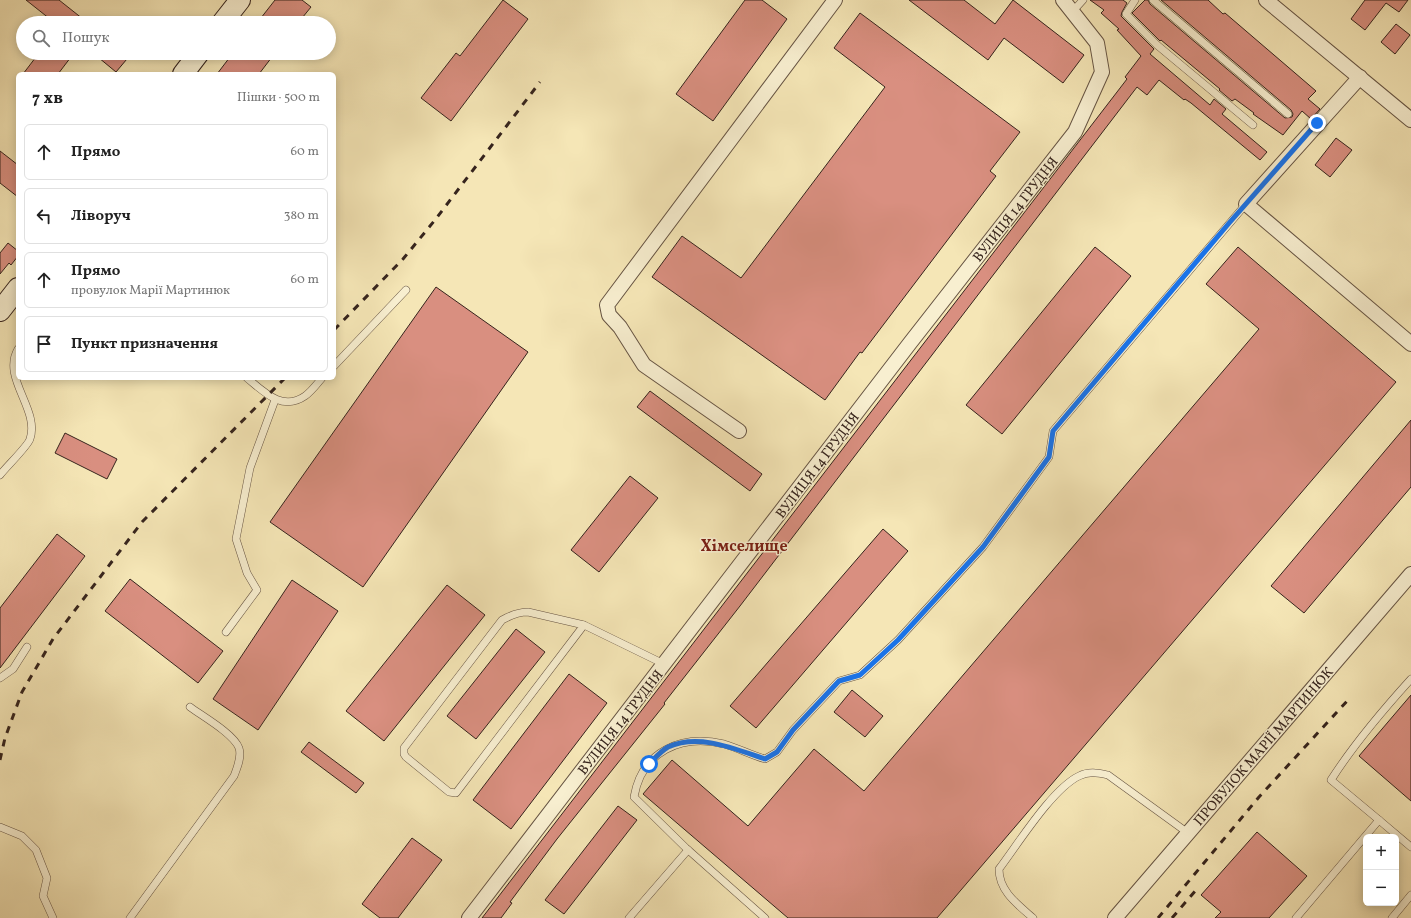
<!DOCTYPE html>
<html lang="uk">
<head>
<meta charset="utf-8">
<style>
  :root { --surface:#fff; --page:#f6f6f6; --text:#222; --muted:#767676; --line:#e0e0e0 }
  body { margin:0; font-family:Vollkorn,serif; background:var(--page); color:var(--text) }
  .controls { position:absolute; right:12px; bottom:12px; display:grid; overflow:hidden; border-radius:6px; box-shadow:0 2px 10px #0003 }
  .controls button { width:36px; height:36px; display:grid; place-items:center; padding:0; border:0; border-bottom:1px solid var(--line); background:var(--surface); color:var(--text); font:20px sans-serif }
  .stop { position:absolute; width:12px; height:12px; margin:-9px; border:3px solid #1a73e8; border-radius:50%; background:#fff }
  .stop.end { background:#1a73e8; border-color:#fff; box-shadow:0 1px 4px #0008 }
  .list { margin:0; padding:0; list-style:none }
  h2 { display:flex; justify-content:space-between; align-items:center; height:52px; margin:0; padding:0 16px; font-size:17px }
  h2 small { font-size:13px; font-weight:400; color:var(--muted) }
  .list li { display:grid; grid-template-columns:26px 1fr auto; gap:12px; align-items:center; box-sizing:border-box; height:56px; margin:0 8px 8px; padding:0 8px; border:1px solid var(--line); border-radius:6px }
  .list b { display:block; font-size:15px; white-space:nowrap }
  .list p { margin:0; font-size:13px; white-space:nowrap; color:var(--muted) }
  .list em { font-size:13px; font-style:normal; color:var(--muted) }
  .icon { flex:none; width:22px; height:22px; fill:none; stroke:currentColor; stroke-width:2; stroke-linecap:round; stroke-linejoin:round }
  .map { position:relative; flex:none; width:1411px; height:918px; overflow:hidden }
  .search { position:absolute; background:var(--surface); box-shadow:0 2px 10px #0003; left:16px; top:16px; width:320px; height:44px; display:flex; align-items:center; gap:10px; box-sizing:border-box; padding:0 14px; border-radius:22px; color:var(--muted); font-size:15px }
  .panel { position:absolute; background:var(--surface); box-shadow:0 2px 10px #0003; left:16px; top:72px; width:320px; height:308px; border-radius:6px }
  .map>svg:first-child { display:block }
  .building { fill:#d98f80; stroke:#36241d }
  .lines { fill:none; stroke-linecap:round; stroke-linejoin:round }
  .lane-casing { stroke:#665443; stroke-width:8 }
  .street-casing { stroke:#665443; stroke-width:16 }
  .secondary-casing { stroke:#36241d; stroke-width:22 }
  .lane { stroke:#f8efd0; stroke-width:7 }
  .street { stroke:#f8efd0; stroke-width:14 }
  .secondary { stroke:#f8efd0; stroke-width:20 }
  .rail { stroke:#36241d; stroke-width:3; stroke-dasharray:7 7; stroke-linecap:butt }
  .route { stroke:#1a73e8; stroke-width:5 }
  .labels { text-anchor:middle; stroke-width:3; stroke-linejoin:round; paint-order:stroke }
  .street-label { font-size:14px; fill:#36241d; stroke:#f8efd0 }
  .quarter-label { font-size:16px; font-weight:bold; fill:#7a1f14; stroke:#f8efd0 }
</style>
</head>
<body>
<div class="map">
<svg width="1411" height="918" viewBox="0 0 1411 918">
  <rect width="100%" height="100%" fill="#f5e6b6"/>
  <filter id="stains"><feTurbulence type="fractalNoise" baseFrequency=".005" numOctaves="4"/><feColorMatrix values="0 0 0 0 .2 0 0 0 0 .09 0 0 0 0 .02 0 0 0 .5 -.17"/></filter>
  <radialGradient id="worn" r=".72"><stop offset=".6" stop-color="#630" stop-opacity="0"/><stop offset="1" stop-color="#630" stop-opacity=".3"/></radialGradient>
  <g class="building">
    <path d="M26,0H59L88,23H55Z"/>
    <path d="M275,0H302L311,7L298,23H257Z"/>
    <path d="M503,0L528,19L451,121L421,98L456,53L460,56Z"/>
    <path d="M745,0H762L787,19L713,121L676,94Z"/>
    <path d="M909,0H964L995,24L1013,0L1084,55L1063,83L1004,38L988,60Z"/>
    <path d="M1090,0H1123L1127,3L1122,12L1121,16L1154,49L1150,54L1210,105L1214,99L1226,109L1222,114L1267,152L1260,160L1191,103L1185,99L1184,100L1159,80L1147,95L1137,87L740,606L664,703L665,704L557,839L510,902L512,903L501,918H482L1127,79L1125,77L1141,56L1117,30L1119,29L1101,13L1104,10Z"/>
    <path d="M1145,0H1148L1150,4L1285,118L1292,117L1293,114L1291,110L1161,0H1208L1223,14L1225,13L1316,91L1308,99L1320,109L1311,119L1302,111L1283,135L1253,114L1254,113L1235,99L1232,101L1219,90L1220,89L1161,40L1160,41L1132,13Z"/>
    <path d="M1365,0H1408L1399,12L1386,3L1365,30L1351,19Z"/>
    <path d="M860,13L1020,132L990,171L996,176L862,353L860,352L825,400L652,277L682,236L741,278L885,87L834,48Z"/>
    <path d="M1396,24L1410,35L1395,54L1381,42Z"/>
    <path d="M39,53H74L58,74H23Z"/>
    <path d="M93,53H132L116,72Z"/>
    <path d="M233,53H275L259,74H217Z"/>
    <path d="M1336,138L1352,150L1330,177L1315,165Z"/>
    <path d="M0,151L18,165V197L0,183Z"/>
    <path d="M8,243L18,251V256L11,265L9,263L0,274V253Z"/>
    <path d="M1095,247L1131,276L1002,434L966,405Z"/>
    <path d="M1238,247L1396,382L937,918H788L643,794L672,760L748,826L814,749L864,791L1259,329L1206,284Z"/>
    <path d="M436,287L528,352L363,587L270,522Z"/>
    <path d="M650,391L762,474L750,491L637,407Z"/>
    <path d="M1411,420V487L1304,613L1271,586Z"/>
    <path d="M65,433L117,459L107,479L55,453Z"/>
    <path d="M630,476L658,498L599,572L571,550Z"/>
    <path d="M883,529L908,551L756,728L730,706Z"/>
    <path d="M57,534L85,556L0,668V608Z"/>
    <path d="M130,579L223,651L198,683L105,611Z"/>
    <path d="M292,580L338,611L258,730L213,699Z"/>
    <path d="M447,585L485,615L384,741L346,711Z"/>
    <path d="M516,629L545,652L476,739L447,716Z"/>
    <path d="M569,674L607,703L511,829L473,800Z"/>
    <path d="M852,690L883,716L865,737L834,712Z"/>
    <path d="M1411,695V801L1359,756Z"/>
    <path d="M309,742L364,783L356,793L301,752Z"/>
    <path d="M618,806L637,820L564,914L545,900Z"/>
    <path d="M1257,832L1307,876L1269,918H1215L1221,912L1201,895Z"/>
    <path d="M412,838L442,860L398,918H380L362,904Z"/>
  </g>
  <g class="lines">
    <defs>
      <g id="lane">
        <path d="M1135,0L1126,14L1157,45L1253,125"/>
        <path d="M1153,0L1288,114"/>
        <path d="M1073,11L1083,0"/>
        <path d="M334,366L406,290"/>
        <path d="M247,378C263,391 282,412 305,396C311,392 317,384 322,378"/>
        <path d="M0,475C6,467 28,446 30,439C40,409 1,378 18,349"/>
        <path d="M584,625L456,793L449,792L406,757L404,754V748L502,620C511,615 518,612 528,612L584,625L664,664"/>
        <path d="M226,632L257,590L247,573L236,539L250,468L275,400"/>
        <path d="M0,678L13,669L27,647"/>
        <path d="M1379,820L1411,847"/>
        <path d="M0,827L22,836L36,850L47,878L43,896L53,918"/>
        <path d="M130,918L234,776C237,768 242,757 239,748C234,734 202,716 190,707"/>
        <path d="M629,918L688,850"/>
        <path d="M765,918L686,848L634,797C642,751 681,734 724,744C738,748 751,755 765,759L777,752L793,730L839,681L860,675L898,640L983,547L1049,457L1053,431L1246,204"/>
        <path d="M1033,918C1017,904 999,891 999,869C1018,844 1052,789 1079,776C1089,771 1098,773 1108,775L1188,833"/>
        <path d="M1296,918L1379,820L1331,780C1354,744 1382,711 1411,679"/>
        <path d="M1392,918L1411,895"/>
      </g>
      <g id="street">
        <path d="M1266,0L1411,120"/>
        <path d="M1360,77L1246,204L1411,344"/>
        <path d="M739,431L644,365L620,327L609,315L607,305L835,0"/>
        <path d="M469,918L910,343L1075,132L1102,72L1097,43L1063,0"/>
        <path d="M1115,918L1411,574"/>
      </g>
      <g id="secondary">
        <path d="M222,23L240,0"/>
        <path d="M183,74L199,53"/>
        <path d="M0,311L18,288"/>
      </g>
    </defs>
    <use href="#lane" class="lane-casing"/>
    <use href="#street" class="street-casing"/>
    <use href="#secondary" class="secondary-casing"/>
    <use href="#lane" class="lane"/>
    <use href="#street" class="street"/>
    <use href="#secondary" class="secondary"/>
    <g class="rail">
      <path d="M334,330L403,259L435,220L540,82"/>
      <path d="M0,760L5,738L22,692L53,639L142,522L285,378"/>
      <path d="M1158,918L1259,797L1348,700"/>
      <path d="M1172,918L1196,890"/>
    </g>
  </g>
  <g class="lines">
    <path class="route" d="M649,764C654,759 661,751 668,747C699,733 735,749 765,759L777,752L793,730L839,681L860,675L898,640L983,547L1049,457L1053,431L1230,222L1317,123"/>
  </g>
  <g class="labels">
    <g class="street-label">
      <text transform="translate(1015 209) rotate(-52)" y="5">ВУЛИЦЯ 14 ГРУДНЯ</text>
      <text transform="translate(817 465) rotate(-53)" y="5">ВУЛИЦЯ 14 ГРУДНЯ</text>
      <text transform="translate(620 722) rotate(-52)" y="5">ВУЛИЦЯ 14 ГРУДНЯ</text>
      <text transform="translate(1263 746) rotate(-49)" y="5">ПРОВУЛОК МАРІЇ МАРТИНЮК</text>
    </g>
    <g class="quarter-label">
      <text x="744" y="551">Хімселище</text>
    </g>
  </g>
  <rect width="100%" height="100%" filter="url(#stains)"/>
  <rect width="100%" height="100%" fill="url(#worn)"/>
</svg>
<div class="controls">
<button>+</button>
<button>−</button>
</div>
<div class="stop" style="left:649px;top:764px"></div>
<div class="stop end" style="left:1317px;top:123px"></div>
<div class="search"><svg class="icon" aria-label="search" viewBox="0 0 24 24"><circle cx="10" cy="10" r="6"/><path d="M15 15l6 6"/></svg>Пошук</div>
<section class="panel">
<h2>7 хв<small>Пішки · 500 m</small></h2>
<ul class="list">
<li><svg class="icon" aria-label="ahead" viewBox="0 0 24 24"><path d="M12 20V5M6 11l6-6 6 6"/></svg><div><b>Прямо</b></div><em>60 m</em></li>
<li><svg class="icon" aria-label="left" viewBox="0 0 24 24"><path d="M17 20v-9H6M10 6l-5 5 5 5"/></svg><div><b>Ліворуч</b></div><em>380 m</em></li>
<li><svg class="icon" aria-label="ahead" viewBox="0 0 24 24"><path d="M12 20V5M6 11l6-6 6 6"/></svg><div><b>Прямо</b><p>провулок Марії Мартинюк</p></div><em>60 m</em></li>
<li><svg class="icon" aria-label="arrive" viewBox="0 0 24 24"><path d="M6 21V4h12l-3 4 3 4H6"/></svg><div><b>Пункт призначення</b></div></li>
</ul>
</section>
</div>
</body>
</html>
